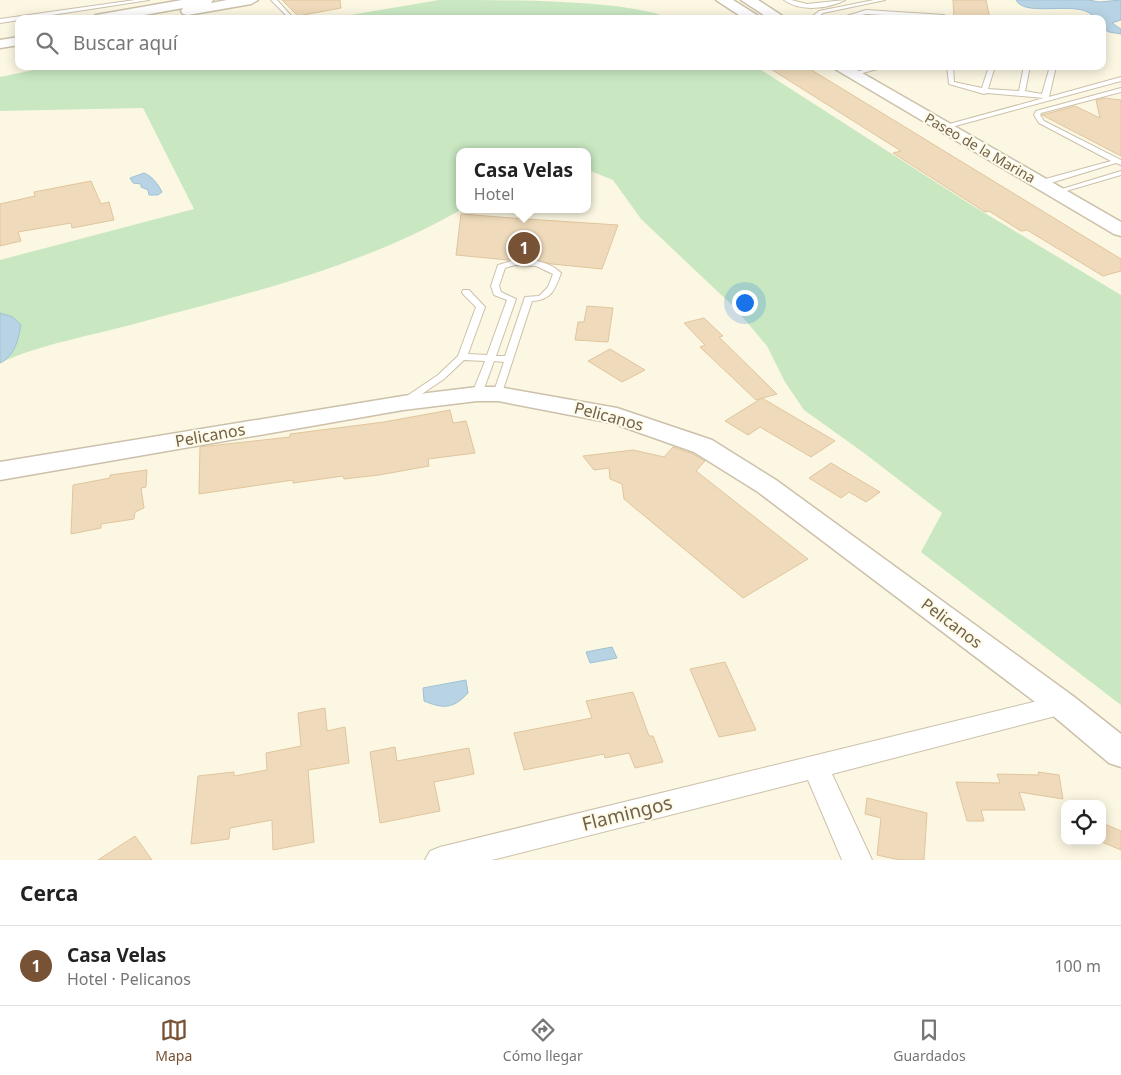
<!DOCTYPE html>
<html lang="es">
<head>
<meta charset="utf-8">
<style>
  :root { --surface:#fff; --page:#f6f6f6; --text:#222; --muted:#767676; --line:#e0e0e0; --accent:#785235 }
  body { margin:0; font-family:"Noto Sans",sans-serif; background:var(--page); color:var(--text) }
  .controls { position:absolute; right:15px; bottom:15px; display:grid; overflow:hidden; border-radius:10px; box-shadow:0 2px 12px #0003 }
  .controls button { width:45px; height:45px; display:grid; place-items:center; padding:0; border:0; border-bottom:1px solid var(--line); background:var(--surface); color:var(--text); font:25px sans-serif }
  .you { position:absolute; left:744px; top:302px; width:18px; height:18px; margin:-12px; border:4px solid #fff; border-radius:50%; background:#1a73e8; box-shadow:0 0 0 8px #1a73e833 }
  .badge { display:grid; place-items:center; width:32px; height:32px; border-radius:50%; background:var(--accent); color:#fff; font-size:16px; font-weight:700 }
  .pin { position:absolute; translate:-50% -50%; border:2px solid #fff; box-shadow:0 1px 5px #0006 }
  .popup { position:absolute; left:456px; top:148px; width:135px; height:65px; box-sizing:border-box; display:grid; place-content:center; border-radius:10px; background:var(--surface); filter:drop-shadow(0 1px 4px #0005); font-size:16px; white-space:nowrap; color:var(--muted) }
  .popup b { font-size:19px; color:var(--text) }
  .popup::after { content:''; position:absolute; left:50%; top:100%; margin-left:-10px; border:10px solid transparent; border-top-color:var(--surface) }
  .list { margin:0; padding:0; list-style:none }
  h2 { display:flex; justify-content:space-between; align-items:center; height:65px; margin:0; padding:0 20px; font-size:21px }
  h2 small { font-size:16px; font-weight:400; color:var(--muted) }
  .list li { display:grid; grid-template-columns:32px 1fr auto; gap:15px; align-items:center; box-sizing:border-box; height:80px; padding:0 20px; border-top:1px solid var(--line) }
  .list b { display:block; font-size:19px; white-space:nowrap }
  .list p { margin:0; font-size:16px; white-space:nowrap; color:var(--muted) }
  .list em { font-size:16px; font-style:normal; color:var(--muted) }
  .icon { flex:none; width:28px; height:28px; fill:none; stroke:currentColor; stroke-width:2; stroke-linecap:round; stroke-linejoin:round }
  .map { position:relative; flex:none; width:1121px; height:860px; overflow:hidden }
  .search { position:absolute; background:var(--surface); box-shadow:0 2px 12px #0003; left:15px; right:15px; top:15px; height:55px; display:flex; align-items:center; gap:12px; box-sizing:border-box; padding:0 18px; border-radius:10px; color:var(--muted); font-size:19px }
  .sheet { height:145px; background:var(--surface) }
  nav { display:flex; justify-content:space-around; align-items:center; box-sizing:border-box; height:70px; border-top:1px solid var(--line); background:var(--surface); font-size:14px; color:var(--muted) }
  nav a { display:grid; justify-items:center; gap:2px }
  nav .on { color:var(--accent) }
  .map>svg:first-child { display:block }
  .green { fill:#c9e8c2 }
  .water { fill:#b8d4e4; stroke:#9fc1d5 }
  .building { fill:#efdbbb; stroke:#e1c59c }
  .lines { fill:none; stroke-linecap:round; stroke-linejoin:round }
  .service-casing { stroke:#ccc0aa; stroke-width:2 }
  .minor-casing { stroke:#ccc0aa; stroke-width:2 }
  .tertiary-casing { stroke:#ccc0aa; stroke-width:3 }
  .service { fill:#fff; fill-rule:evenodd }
  .minor { fill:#fff; fill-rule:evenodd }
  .tertiary { fill:#fff; fill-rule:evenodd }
  .labels { text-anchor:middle; stroke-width:4; stroke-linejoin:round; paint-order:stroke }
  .far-street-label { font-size:14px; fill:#72614a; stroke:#fefae8 }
  .street-label { font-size:16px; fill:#72614a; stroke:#fefae8 }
  .near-street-label { font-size:19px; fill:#72614a; stroke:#fefae8 }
</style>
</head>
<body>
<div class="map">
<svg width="1121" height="860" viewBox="0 0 1121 860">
  <rect width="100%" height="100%" fill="#fbf7e2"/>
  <g class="green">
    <path d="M439,0C498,0 557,0 615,6C634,9 654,11 671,19H327Z"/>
    <path d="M53,66H755L973,206L1121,295V705L921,552L942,513L864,453L804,410L785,382L767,346L735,308L641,219L613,180L588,170V152H460V209H462C362,267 246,294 134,324C90,336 41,344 0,363V260L194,209L143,108L0,111V77Z"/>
  </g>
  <g class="water">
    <path d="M1016,0H1089L1099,2L1121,0V20L1112,23L1121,29V34L1109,32L1102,28V19H1084L1092,15C1077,0 1025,18 1016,0Z"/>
    <path d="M144,173C152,176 158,184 162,192L158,195H149L148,190L141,187V184L133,183L130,178Z"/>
    <path d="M0,313L13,317L21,325C18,340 15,356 0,363Z"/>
    <path d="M612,647L617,658L590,663L586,652Z"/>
    <path d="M466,680L468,693C453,709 444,709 424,701L423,688Z"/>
  </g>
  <g class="building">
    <path d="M282,0H340L341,8L298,16Z"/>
    <path d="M953,0H986L990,19H954Z"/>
    <path d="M766,66H805L1121,259V271L1103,276L1027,230L1021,231L989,211L985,212L893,153L901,151Z"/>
    <path d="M1104,98L1121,100V156L1042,115L1075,106L1100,118L1096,100Z"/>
    <path d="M91,181L101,204L109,202L114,220L72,228L71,223L18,232L21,241L0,246V204L35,196L34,192Z"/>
    <path d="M461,214L512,218L618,225L602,269L552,264L527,258L508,260L456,255Z"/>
    <path d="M587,306L613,308L608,342L575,340L578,322H584Z"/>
    <path d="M704,318L723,336L719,337L777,394L756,400L700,347L705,345L684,323Z"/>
    <path d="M610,349L645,370L622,382L588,361Z"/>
    <path d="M762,398L835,441L811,457L760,427L748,435L725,421Z"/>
    <path d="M450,410L453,423L466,421L475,453L428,459L429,466L379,475L344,479L343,476L293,483V480L199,494L200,447L290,437V434L384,422Z"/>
    <path d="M673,447L693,454L705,461L696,471L808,559L743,598L624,499L622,484L610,479L609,468L594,470L583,456L633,450L664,457Z"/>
    <path d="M831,463L880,492L866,502L849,492L841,498L809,478Z"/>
    <path d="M147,470L146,487L141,488L144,508L135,512L134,519L101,524V528L71,534L73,485L110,478V475Z"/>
    <path d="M725,662L756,730L719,737L690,669Z"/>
    <path d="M633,692L649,736H653L663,762L635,768L629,753L605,758L604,754L524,770L514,733L592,718L586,701Z"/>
    <path d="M325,708L327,731L345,727L349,763L308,770L314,842L273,850L272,820L230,828L229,839L191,844L198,776L234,772V776L267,770L266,753L301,746L298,713Z"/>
    <path d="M395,747L397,761L469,748L474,774L434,782L440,811L380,823L370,752Z"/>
    <path d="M1038,772L1059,775L1063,799L1019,792L1025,810H981L984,821H967L956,782L1000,783L997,774L1039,775Z"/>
    <path d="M867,798L927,813L924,860H900L877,855L881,818L865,814Z"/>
    <path d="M1102,823L1121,831V850L1102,842Z"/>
    <path d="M135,836L152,860H98Z"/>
  </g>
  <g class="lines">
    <defs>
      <g id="service">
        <path d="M135,0H149L0,23V19Z"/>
        <path d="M271,0H277L294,19H290Z"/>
        <path d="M784,0H791L807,4L845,0C828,9 800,12 784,0Z"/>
        <path d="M874,0H885L823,13L816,19H809L819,11Z"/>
        <path d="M866,10L944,15L948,19L866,14L847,19H837Z"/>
        <path d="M876,66H888L852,76L849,74Z"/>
        <path d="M947,66H953L954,82L982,88L989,66H995L988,89L1019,91L1024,66H1030L1025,91L1042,94L1050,66H1056L1049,97L1121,77V81L944,129L942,128V126L1044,98L987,93L984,94L949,84Z"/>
        <path d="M1121,88V92L1041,113L1040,115L1044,121L1121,160V165L1116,163L1044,185H1038V181L1111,161L1039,123L1034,115L1036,111Z"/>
        <path d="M1121,171V175L1056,194L1052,192Z"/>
        <path d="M515,260C531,259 549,261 561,273C555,290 551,300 532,301L501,396H495L493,394L504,362L494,361L482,394L477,397L472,394L485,361L464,360L444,379L407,404H401L399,402L401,400L438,375L458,356L476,307L463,294L462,292L463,290H469L485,307L468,354L487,355L507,300L494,295L491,286L498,265ZM515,265L536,266L553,274L548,287L539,296L525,297L505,356H496L516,299L501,292L499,286L505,268Z"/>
      </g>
      <path id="minor" d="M1062,695L1071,698L1075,705L1071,712L832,774L872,860H842L808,780L492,860H425L430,851L440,847Z"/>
      <g id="tertiary">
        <path d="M182,0H213L211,3L227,0H258L251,4L188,15L183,14L181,11L183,8L122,19H89L96,15Z"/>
        <path d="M716,0H733L763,19H745Z"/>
        <path d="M741,0H758L787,19H770Z"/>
        <path d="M19,37V45L0,48V40Z"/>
        <path d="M830,66H850L1121,222V236L1114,234Z"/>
        <path d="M477,387H498L617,408L712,440L776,480L1073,696L1121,734V767L1109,763L1051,714L758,492L694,452L612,423L498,401H477L403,410L0,480V462L403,396Z"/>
      </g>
    </defs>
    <use href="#service" class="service-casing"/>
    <use href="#minor" class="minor-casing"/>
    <use href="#tertiary" class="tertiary-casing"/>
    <use href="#service" class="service"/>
    <use href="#minor" class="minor"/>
    <use href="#tertiary" class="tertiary"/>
  </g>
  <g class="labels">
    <g class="far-street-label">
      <text transform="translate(980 148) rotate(30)" y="5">Paseo de la Marina</text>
    </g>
    <g class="street-label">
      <text transform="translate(609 416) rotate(15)" y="6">Pelicanos</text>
      <text transform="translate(210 435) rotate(-10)" y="6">Pelicanos</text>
      <text transform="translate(952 623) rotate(37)" y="6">Pelicanos</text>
    </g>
    <g class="near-street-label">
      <text transform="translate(627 813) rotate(-14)" y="7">Flamingos</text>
    </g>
  </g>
</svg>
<div class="controls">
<button><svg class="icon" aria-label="locate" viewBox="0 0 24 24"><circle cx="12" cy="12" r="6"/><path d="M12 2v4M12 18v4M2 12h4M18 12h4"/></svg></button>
</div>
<div class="you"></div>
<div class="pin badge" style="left:524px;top:248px">1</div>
<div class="popup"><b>Casa Velas</b>Hotel</div>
<div class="search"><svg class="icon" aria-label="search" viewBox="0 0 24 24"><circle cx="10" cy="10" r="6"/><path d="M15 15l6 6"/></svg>Buscar aquí</div>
</div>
<section class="sheet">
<h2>Cerca<small></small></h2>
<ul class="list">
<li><span class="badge">1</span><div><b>Casa Velas</b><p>Hotel · Pelicanos</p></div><em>100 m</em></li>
</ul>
</section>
<nav>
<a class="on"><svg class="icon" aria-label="map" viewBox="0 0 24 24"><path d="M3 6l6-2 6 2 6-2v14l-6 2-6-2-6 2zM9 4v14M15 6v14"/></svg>Mapa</a>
<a><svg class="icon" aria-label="directions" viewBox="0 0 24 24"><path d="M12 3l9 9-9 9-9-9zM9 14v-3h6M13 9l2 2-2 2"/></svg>Cómo llegar</a>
<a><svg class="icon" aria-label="saved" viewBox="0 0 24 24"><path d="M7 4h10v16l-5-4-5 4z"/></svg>Guardados</a>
</nav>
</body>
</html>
